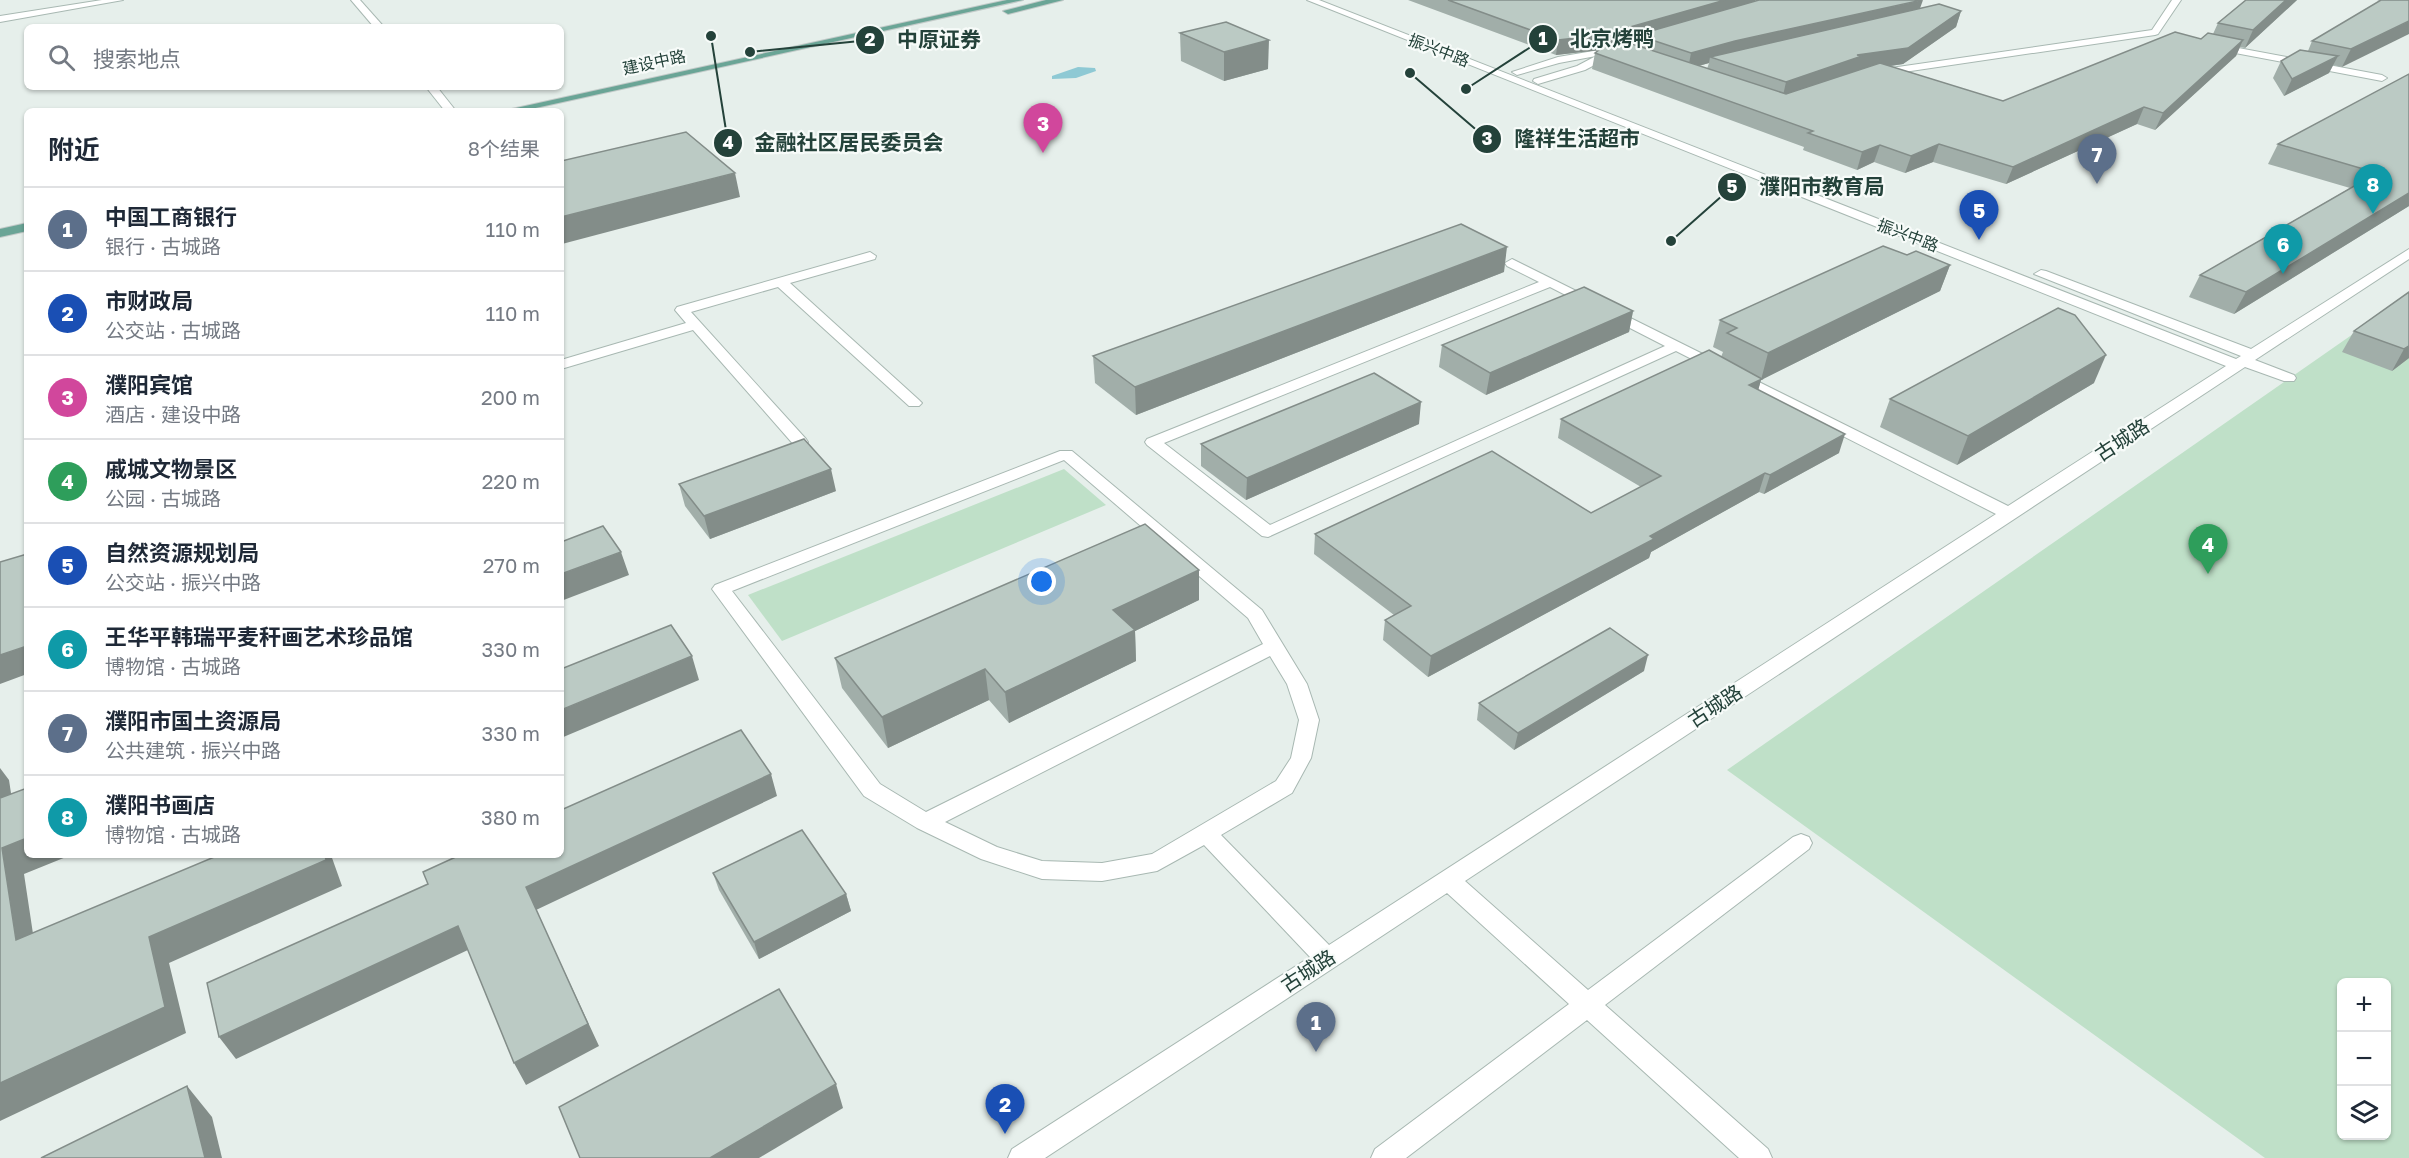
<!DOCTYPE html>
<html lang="zh">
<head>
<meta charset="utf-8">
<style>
  :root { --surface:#fff; --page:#f2f2f3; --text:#1f2937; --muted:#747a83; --line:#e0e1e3; --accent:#0b8043 }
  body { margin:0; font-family:"Golos Text","Noto Sans SC",sans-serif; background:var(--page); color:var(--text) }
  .controls { position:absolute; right:18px; bottom:18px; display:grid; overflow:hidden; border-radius:9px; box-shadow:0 2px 4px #0004 }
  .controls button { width:54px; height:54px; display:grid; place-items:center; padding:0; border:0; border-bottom:2px solid var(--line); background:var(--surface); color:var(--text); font:30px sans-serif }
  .you { position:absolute; left:1042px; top:582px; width:21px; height:21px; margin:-15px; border:4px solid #fff; border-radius:50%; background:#1a73e8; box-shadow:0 0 0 9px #1a73e833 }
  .badge { display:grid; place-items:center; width:39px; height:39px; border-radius:50%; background:var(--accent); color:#fff; font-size:20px; font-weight:700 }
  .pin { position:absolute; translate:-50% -50px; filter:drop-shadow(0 2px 3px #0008) }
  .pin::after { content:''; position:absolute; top:32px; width:21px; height:18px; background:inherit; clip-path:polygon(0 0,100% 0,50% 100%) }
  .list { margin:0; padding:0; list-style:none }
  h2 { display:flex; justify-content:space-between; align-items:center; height:78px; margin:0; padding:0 24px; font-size:26px }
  h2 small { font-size:20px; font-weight:400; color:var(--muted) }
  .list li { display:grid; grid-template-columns:39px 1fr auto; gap:18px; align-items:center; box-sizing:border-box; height:84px; padding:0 24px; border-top:2px solid var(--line) }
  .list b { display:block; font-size:22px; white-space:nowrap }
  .list p { margin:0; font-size:20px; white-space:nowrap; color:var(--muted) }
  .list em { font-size:20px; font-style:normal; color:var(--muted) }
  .icon { flex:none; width:33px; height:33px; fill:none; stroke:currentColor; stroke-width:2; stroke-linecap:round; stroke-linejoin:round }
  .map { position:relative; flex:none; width:2409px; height:1158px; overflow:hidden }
  .search { position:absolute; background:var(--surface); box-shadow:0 2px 4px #0004; left:24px; top:24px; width:540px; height:66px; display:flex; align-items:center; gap:15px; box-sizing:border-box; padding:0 21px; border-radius:9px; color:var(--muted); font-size:22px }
  .panel { position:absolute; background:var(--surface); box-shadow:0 2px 4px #0004; left:24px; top:108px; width:540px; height:750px; border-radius:9px }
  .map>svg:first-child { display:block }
  .green { fill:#bfe0c8; fill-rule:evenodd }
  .water { fill:#8ec9d4 }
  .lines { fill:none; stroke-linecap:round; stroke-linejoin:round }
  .minor-casing { stroke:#a8b8b2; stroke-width:2 }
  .major-casing { stroke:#c2cac8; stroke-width:2 }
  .minor { fill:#fff; fill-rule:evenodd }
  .major { fill:#6aa596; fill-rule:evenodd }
  .wall { fill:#a1aea9; fill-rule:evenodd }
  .shaded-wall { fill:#838d89 }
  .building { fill:#bbcac4; stroke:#838d89; stroke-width:1.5 }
  .labels { text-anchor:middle; stroke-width:4.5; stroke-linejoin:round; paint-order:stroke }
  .far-street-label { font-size:16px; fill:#24423a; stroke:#f7fbf9 }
  .street-label { font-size:20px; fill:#24423a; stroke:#f7fbf9 }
  .leader { fill:none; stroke:#24423a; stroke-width:2 }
  .callout-dot { fill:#24423a; stroke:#f7fbf9; stroke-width:2 }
  .mark-label { font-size:18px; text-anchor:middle; font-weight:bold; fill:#fff }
  .callout-label { font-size:21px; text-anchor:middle; font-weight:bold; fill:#24423a; stroke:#f7fbf9; stroke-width:4.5; stroke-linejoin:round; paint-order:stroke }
</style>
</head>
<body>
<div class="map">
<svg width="2409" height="1158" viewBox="0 0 2409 1158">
  <rect width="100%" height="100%" fill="#e6efeb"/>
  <g class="green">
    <path d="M2409,295V1158H2265L1727,770ZM2342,982H2386V1136H2342Z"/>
    <path d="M1064,469L1106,505L782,641L748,595Z"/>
  </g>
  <path class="water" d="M1078,67L1095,68L1096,71L1076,78L1052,79V76Z"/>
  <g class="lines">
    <defs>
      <g id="minor">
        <path d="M102,0H123L0,22V16Z"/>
        <path d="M351,0H360L384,27H374Z"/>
        <path d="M1307,0H1319L2236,359L2241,356L2034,274L2041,270L2046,271L2251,349L2409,249V259L2255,360L2294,375L2296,378L2294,381H2284L2245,367L1465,881L1588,990L1793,837L1801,834L1809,837L1812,843L1809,849L1605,1005L1768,1149L1772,1158H1739L1587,1020L1406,1158H1371L1375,1149L1569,1004L1447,893L1045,1158H1008L1012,1149L1310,957L1204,845L1157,871L1102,881L1042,879L981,859L917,828L864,796L712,589L715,585L1060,451H1072L1262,610L1307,684L1319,720L1311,758L1292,793L1221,835L1329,945L1996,514L1676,351L1268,537L1262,536L1147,445L1145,442L1147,439L1539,282L1507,266L1505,263L1512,259L2008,506L2226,366ZM1550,287L1665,346L1270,525L1164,443ZM1064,460L1248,618L1263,644L926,812L880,784L732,591ZM1270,656L1287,684L1299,720L1291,758L1276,781L1152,854L1102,863L1042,861L997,847L945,822Z"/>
        <path d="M2172,0H2181L2158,34L2155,35L1877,76L1872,73L1877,70L2152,30Z"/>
        <path d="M2217,44L2382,75L2387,78L2382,81L2214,49L2212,47Z"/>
        <path d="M1617,47L1622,50L1620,52L1598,56L1603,59L1602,61L1585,70L1538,84L1533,81L1534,79L1577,66L1596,56L1559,63L1517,75L1512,72L1558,57Z"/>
        <path d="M426,87H437L456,111H445Z"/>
        <path d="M870,252L876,256L875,259L790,283L919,400L922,403L919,406H909L778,287L691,312L806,439L808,442L806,445H794L693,330L561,369V360L686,323L675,310L677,307Z"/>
      </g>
      <g id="major">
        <path d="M1007,0H1023L522,111H502Z"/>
        <path d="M1046,0H1063L1008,14L1003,11Z"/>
        <path d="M27,223V231L0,237V229Z"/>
      </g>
    </defs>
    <use href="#minor" class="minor-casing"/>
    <use href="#major" class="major-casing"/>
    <use href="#minor" class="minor"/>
    <use href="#major" class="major"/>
  </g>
  <g class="wall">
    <path d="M1408,0H1756L1753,2L1920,8L1961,11L1956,27L1903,64L1890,66L2003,101L2201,39L2213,34L2218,23L2246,0H2297L2245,48L2240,47L2236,56L2155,130L2137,124L2006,184L1933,162L1905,173L1874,162L1857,170L1803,150L1804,147L1592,69L1595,53L1599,50L1556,55ZM1637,39L1635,45L1627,42ZM1709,63L1707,69L1698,66Z"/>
    <path d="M2377,0H2409L2342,67L2333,65L2329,73L2284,96L2273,78L2281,61L2308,51L2312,41L2380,1Z"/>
    <path d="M1180,33L1268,69L1224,81L1181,61Z"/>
    <path d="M2409,74V206L2234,314L2189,297L2200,275L2350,188L2268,164L2278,144Z"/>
    <path d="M1907,255L1950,265L1940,291L1761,380L1758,390L1839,453L1764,494L1759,492L1651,552L1649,558L1428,677L1383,640L1385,620L1394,615L1314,554L1315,534L1591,513L1641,487L1558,438L1561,419L1721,357L1723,352L1713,347L1720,320Z"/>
    <path d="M1504,272L1136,415L1095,383L1093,356Z"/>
    <path d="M2409,292V358L2392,371L2342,352L2354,331Z"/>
    <path d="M1633,311L1629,332L1486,395L1439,367L1442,345Z"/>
    <path d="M2094,383L1957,465L1880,427L1890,399Z"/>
    <path d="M1419,424L1246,500L1201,466V444Z"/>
    <path d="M679,484L836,491L710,539L685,506Z"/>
    <path d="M1199,570V600L1135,631L1136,661L1009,723L989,700L888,748L842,688L835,658Z"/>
    <path d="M1644,671L1514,750L1477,720L1479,703Z"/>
    <path d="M713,873L846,894L851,911L759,959L719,890Z"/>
  </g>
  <g class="shaded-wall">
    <path d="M1725,0H1756L1747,7L1637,35V39L1600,50L1556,55L1558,40Z"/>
    <path d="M1923,0L1918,14L1710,57L1709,63L1688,69L1691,53L1735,41Z"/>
    <path d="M2286,0H2297L2245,48L2253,30Z"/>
    <path d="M1961,11L1956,27L1903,64L1857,71L1782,100L1786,82L1857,55Z"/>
    <path d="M2409,21V34L2342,67L2351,49Z"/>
    <path d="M1269,40L1268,69L1224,81V52Z"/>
    <path d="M2243,40L2236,56L2155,130L2163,113Z"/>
    <path d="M2338,56L2329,73L2284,96L2292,79Z"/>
    <path d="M2144,107L2137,124L2006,184L2013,167Z"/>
    <path d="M1939,144L1933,162L1905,173L1911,156Z"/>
    <path d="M1880,145L1874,162L1857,170L1862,152Z"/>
    <path d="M735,173L740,197L562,244L561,240V217Z"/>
    <path d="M2409,193V206L2234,314L2246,292Z"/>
    <path d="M1507,247L1504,272L1136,415L1135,387Z"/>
    <path d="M1950,265L1940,291L1761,380L1756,398L1749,385L1761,380L1768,353Z"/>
    <path d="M1633,311L1629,332L1486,395L1490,373Z"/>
    <path d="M2409,346V358L2392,371L2404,349Z"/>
    <path d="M2106,355L2094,383L1957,465L1968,436Z"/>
    <path d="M1421,402L1419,424L1246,500L1247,478Z"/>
    <path d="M1845,434L1839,453L1764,494L1770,475Z"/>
    <path d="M831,469L836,491L710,539L704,516Z"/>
    <path d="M1765,473L1759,492L1651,552L1649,558L1428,677L1431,656Z"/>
    <path d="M621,552L629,575L561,601V574Z"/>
    <path d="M1199,570V600L1135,631L1136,661L1009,723L1005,692L1113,610Z"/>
    <path d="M27,646V674L0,684V655Z"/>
    <path d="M1648,655L1644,671L1514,750L1518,733Z"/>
    <path d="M692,656L699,680L561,738V710Z"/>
    <path d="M985,669L989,700L888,748L882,717Z"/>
    <path d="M0,768L9,780L16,826L0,805Z"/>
    <path d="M771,774L777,796L536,910L599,1046L526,1085L514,1063L526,887Z"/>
    <path d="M27,838V855H71L24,874L38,967L16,940L2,848Z"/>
    <path d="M325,855H331L342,886L169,963L186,1033L0,1121V1083L149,937Z"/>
    <path d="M846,894L851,911L759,959L754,942Z"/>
    <path d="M458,926L470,949L236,1059L219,1037Z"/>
    <path d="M836,1084L843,1108L759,1158H710Z"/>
    <path d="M187,1086L212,1117L222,1158H205Z"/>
  </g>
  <g class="building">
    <path d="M1448,0H1725L1602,35L1558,40Z"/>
    <path d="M1759,0H1922L1735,41L1691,53L1637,35Z"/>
    <path d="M2246,0H2286L2253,30L2218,23Z"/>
    <path d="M2381,0H2409V21L2351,49L2312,41Z"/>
    <path d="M1939,4L1961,11L1908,48L1857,55L1862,56L1786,82L1710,57Z"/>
    <path d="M1226,22L1269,40L1224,52L1180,33Z"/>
    <path d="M2175,32L2201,39L2208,33L2243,40L2163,113L2144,107L2013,167L1939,144L1911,156L1880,145L1862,152L1808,133L1813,131L1595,53L1607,44L1620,40L1786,94L1880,63L2003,101Z"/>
    <path d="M2300,50L2338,56L2292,79L2281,61Z"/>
    <path d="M2409,74V193L2246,292L2200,275L2377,173L2278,144Z"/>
    <path d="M686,132L735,173L561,217V161Z"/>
    <path d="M1461,224L1507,247L1135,387L1093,356Z"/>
    <path d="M1883,246L1907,255L1916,251L1950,265L1768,353L1727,333L1737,328L1720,320Z"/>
    <path d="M1584,287L1633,311L1490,373L1442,345Z"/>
    <path d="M2409,292V346L2404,349L2354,331Z"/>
    <path d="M2058,308L2075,315L2106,355L1968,436L1890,399Z"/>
    <path d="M1709,350L1762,379L1749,385L1845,434L1770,475L1765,473L1650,536L1654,539L1431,656L1385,620L1411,606L1315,534L1492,451L1591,513L1661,476L1561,419Z"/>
    <path d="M1374,373L1421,402L1247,478L1201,444Z"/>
    <path d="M804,439L831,469L704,516L679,484Z"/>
    <path d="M1145,524L1199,570L1113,610L1135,630L1005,692L985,669L882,717L835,658Z"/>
    <path d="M603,526L621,552L561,574V542Z"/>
    <path d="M27,554V646L0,655V562Z"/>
    <path d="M671,625L692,656L561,710V669Z"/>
    <path d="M1610,628L1648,655L1518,733L1479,703Z"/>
    <path d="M741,730L771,774L526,887L588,1024L514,1063L458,926L219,1037L207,983L428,884L423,872L460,855H561V810Z"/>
    <path d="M27,788V838L2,848L16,940L219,855H325L326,860L149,937L165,1007L0,1083V798Z"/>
    <path d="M802,830L846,894L754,942L713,873Z"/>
    <path d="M779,989L836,1084L710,1158H580L559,1107Z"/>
    <path d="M187,1086L205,1158H41Z"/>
  </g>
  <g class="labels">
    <g class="far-street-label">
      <text transform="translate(1439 50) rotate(21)" y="6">振兴中路</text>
      <text transform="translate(654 62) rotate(-12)" y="6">建设中路</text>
      <text transform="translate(1908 235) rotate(21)" y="6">振兴中路</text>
    </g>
    <g class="street-label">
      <text transform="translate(2122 440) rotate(-33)" y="7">古城路</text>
      <text transform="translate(1715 706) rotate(-33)" y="7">古城路</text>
      <text transform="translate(1308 971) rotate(-33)" y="7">古城路</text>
    </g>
  </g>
  <path class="leader" d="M1466 89L1543 39M750 52L870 40M1410 73L1487 139M711 36L728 143M1671 241L1732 187"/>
  <g class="callout-dot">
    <circle cx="1466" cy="89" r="6"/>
    <circle cx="750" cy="52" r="6"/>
    <circle cx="1410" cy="73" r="6"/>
    <circle cx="711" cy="36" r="6"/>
    <circle cx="1671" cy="241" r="6"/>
    <circle cx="1543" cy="39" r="15"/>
    <circle cx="870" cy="40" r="15"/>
    <circle cx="1487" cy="139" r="15"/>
    <circle cx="728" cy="143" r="15"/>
    <circle cx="1732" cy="187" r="15"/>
  </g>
  <g class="mark-label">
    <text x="1543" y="45">1</text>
    <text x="870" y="46">2</text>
    <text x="1487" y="145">3</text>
    <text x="728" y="149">4</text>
    <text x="1732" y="193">5</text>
  </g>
  <g class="callout-label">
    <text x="1612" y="46">北京烤鸭</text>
    <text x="939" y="47">中原证券</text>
    <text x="1577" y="146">隆祥生活超市</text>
    <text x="849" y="150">金融社区居民委员会</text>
    <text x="1822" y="194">濮阳市教育局</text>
  </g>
</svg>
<div class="controls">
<button>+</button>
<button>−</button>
<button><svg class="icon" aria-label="layers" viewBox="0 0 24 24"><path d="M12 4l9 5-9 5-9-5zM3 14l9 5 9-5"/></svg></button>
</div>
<div class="you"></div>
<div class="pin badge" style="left:1316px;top:1052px;background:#5c6f8a">1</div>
<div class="pin badge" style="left:1005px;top:1134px;background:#1a4fb4">2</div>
<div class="pin badge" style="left:1043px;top:153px;background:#d1479c">3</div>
<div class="pin badge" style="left:2208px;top:574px;background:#2e9e5b">4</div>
<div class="pin badge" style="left:1979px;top:240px;background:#1a4fb4">5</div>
<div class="pin badge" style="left:2283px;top:274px;background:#0f9aa8">6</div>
<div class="pin badge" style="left:2097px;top:184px;background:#5c6f8a">7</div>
<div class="pin badge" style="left:2373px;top:214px;background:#0f9aa8">8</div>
<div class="search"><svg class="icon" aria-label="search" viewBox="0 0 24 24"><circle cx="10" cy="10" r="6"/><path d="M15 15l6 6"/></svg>搜索地点</div>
<section class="panel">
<h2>附近<small>8个结果</small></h2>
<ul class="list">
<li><span class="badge" style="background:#5c6f8a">1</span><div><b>中国工商银行</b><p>银行 · 古城路</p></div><em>110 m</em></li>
<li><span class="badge" style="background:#1a4fb4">2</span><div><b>市财政局</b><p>公交站 · 古城路</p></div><em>110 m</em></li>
<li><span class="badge" style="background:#d1479c">3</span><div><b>濮阳宾馆</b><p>酒店 · 建设中路</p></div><em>200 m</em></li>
<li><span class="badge" style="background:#2e9e5b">4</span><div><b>戚城文物景区</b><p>公园 · 古城路</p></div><em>220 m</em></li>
<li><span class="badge" style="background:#1a4fb4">5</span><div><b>自然资源规划局</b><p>公交站 · 振兴中路</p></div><em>270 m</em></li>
<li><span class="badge" style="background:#0f9aa8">6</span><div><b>王华平韩瑞平麦秆画艺术珍品馆</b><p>博物馆 · 古城路</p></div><em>330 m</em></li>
<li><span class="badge" style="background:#5c6f8a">7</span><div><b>濮阳市国土资源局</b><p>公共建筑 · 振兴中路</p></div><em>330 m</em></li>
<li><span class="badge" style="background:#0f9aa8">8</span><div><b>濮阳书画店</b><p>博物馆 · 古城路</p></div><em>380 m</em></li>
</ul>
</section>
</div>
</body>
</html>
